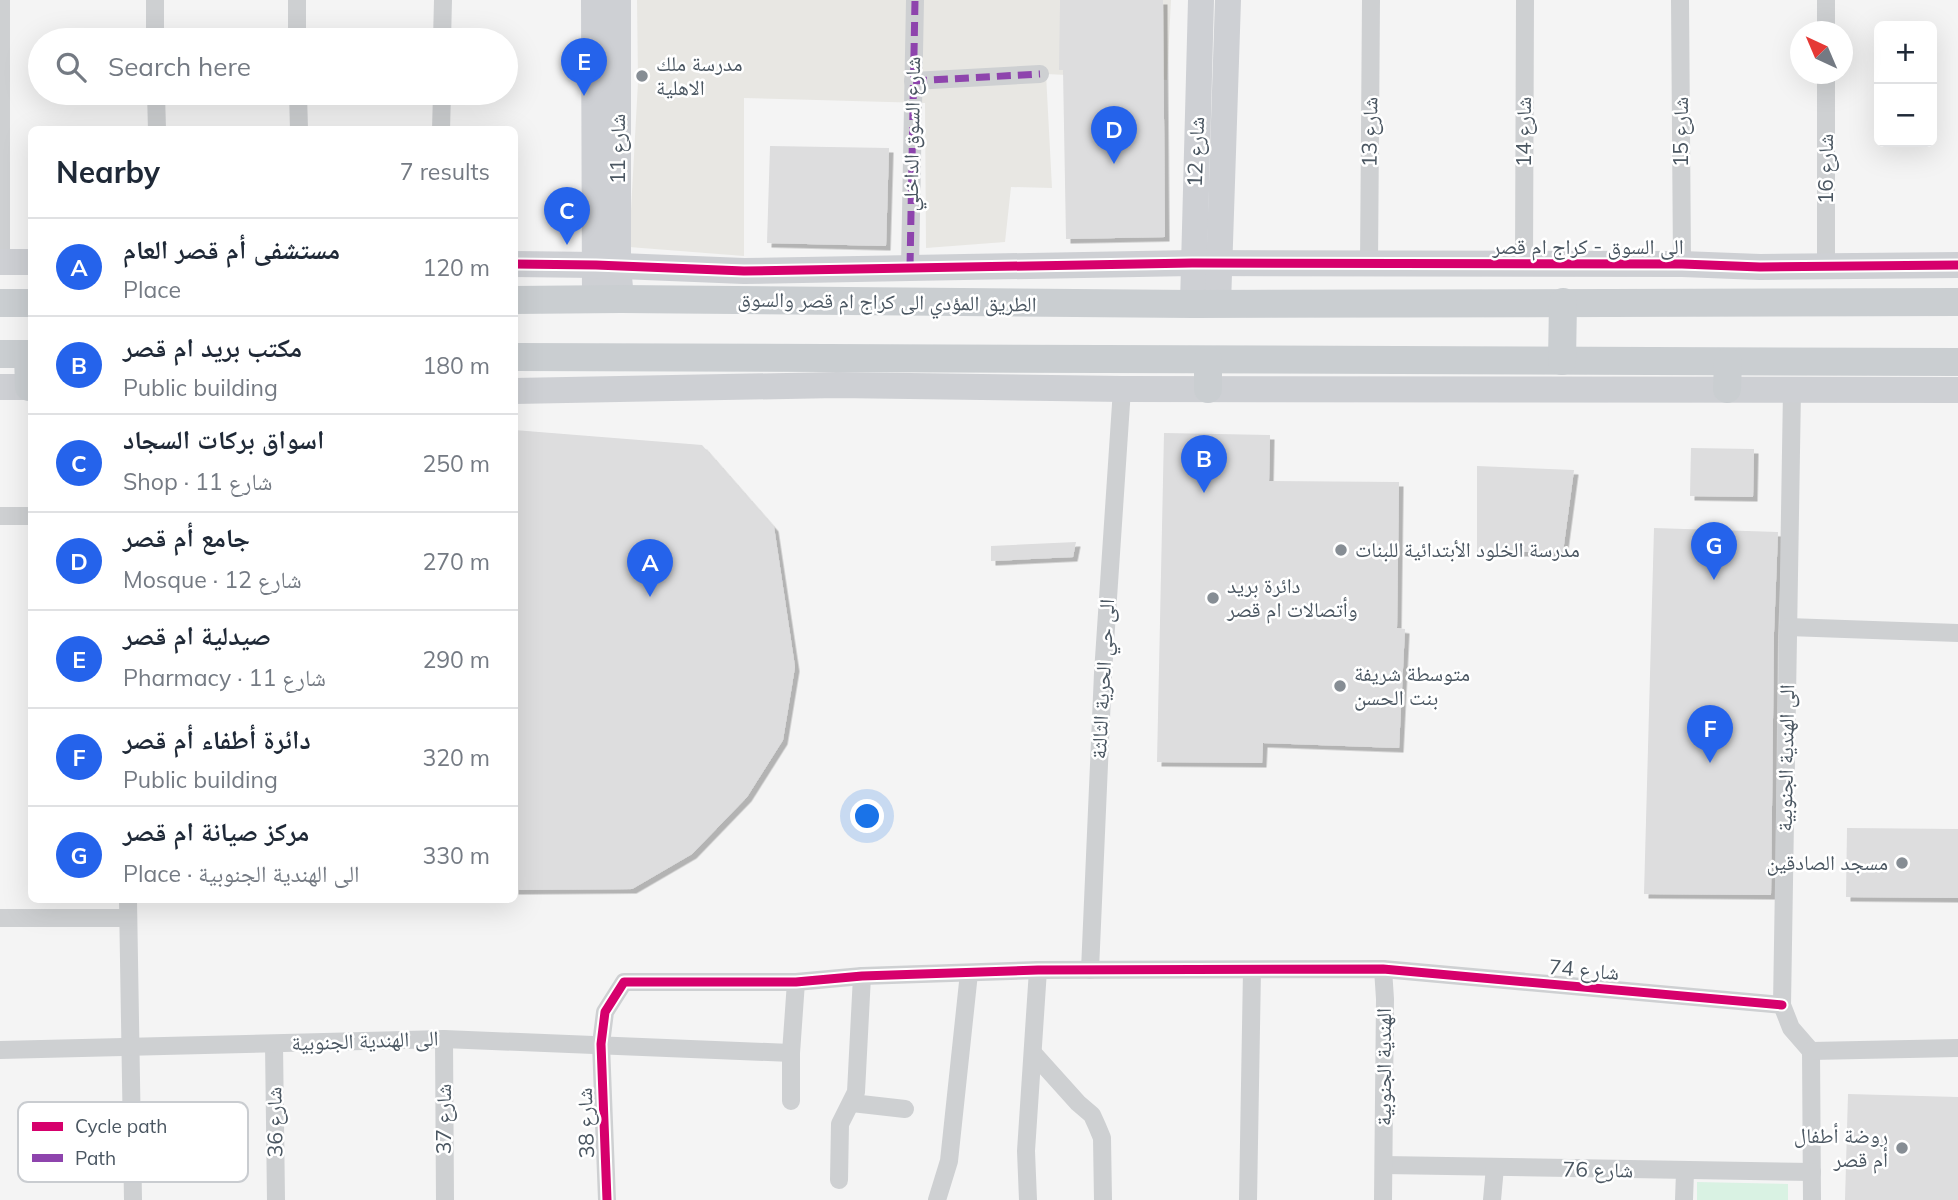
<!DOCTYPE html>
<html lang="en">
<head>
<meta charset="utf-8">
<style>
  :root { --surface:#fff; --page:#f6f6f7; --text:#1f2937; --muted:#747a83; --line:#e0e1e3; --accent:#2563eb }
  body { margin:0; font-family:Mulish,"Noto Naskh Arabic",sans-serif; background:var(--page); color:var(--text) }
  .controls { position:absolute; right:21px; top:21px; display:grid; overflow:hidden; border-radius:10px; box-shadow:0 7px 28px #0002 }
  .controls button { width:63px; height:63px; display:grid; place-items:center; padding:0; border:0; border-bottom:2px solid var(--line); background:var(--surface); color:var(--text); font:35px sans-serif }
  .compass { position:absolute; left:1790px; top:21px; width:63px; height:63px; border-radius:50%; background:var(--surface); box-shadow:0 7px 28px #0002; rotate:316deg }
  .you { position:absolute; left:868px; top:817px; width:24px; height:24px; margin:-18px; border:5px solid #fff; border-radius:50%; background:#1a73e8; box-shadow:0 0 0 10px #1a73e833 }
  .badge { display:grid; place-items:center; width:46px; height:46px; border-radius:50%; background:var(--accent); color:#fff; font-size:23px; font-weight:700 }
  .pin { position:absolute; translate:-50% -58px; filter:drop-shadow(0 2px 4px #0008) }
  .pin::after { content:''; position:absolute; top:37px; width:24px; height:21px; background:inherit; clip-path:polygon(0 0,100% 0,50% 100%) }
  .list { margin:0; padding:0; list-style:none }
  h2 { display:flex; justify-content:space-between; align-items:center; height:91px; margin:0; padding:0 28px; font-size:30px }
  h2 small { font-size:23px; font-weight:400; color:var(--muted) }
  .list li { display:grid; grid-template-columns:46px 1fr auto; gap:21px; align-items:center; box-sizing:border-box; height:98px; padding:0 28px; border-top:2px solid var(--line) }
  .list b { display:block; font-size:26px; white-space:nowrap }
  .list p { margin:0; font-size:23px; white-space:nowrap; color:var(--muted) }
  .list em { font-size:23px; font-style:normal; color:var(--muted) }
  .icon { flex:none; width:38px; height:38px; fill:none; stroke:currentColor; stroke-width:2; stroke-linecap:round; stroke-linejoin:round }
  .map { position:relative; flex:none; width:1958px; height:1200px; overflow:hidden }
  .search { position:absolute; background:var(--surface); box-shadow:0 7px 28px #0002; left:28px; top:28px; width:490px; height:77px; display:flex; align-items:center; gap:18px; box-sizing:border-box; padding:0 24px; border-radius:38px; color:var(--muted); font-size:26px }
  .panel { position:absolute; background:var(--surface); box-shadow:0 7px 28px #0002; left:28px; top:126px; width:490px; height:777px; border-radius:10px }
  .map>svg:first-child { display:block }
  .commercial { fill:#e8e7e3 }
  .green { fill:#d9f2e3 }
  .building { fill:#ddddde; filter:url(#shadow) }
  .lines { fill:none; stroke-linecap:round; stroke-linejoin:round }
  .street { stroke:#ced0d2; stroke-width:18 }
  .secondary { stroke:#ced0d4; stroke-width:26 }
  .primary { stroke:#caced1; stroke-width:28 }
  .quiet { stroke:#8e44ad; stroke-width:7; stroke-dasharray:14 7; stroke-linecap:butt }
  .cycleway-casing { stroke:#fff; stroke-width:13 }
  .cycleway { stroke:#d6006c; stroke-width:9 }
  .poi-dot { fill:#868d94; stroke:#fff; stroke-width:2.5 }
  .labels { text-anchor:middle; stroke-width:5; stroke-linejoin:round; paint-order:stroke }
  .poi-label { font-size:21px; fill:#4a5661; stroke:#fff; text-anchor:start }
  .street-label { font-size:21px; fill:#4a5661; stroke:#fff }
  .key { fill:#fff; stroke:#c9ccd0; stroke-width:2 }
  .key-label { font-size:19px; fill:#4a5661 }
</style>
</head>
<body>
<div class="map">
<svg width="1958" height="1200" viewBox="0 0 1958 1200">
  <defs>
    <filter id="shadow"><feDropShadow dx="4.5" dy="4.5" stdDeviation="0" flood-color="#0004"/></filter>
  </defs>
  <rect width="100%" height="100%" fill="#f4f4f4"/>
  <path class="commercial" d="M637,0H1171L1167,80L1046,74L1052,188L1011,187L1005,242L926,248L925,103L744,98V256L629,247L638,82Z"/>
  <path class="green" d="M1697,1182L1788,1184V1200H1697Z"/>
  <g class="building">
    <path d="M1060,0H1163L1165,237L1066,239L1063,70H1059Z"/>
    <path d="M770,146L889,148L886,246L767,243Z"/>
    <path d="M514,430L702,445L774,527L795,667L783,740L747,797L692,854L632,889L514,890Z"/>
    <path d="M1164,433L1270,435L1269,481L1399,482L1397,628L1405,629L1399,748L1263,743L1262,763L1157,762Z"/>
    <path d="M1691,448L1754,449L1753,497L1690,496Z"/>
    <path d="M1477,466L1574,470L1563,552H1477Z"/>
    <path d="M1654,528L1778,532L1774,632L1771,895L1644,894Z"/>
    <path d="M1076,542L1073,557L991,561V546Z"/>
    <path d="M1847,828L1958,829V898L1846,897Z"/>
    <path d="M1848,1094L1958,1097V1200H1845Z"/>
  </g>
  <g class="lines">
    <g class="street">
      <path d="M1,0V262"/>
      <path d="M155,0V40"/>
      <path d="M297,0V40"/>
      <path d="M1680,0L1682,264"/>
      <path d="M1826,32V0"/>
      <path d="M442,40L443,0"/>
      <path d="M913,81L1040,74"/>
      <path d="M156,93L157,130"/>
      <path d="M298,93L299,130"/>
      <path d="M441,130L442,93"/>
      <path d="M1369,264L1371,0"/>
      <path d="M1524,264L1525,0"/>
      <path d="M1826,265V74"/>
      <path d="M910,267L915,0"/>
      <path d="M1792,390L1782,1005L1791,1028L1811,1051L1812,1200"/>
      <path d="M0,516H32"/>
      <path d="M1788,627L1958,633"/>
      <path d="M128,900L133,1200"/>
      <path d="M0,918H128"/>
      <path d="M1090,970L1103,673L1122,389"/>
      <path d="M444,1039L445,1200"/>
      <path d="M274,1044L276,1200"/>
      <path d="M0,1050L444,1039L791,1053"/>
      <path d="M1811,1051L1958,1048"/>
      <path d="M1033,1053L1078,1103L1092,1115L1097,1126L1102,1138L1103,1200"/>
      <path d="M791,1101V1053L796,982"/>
      <path d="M852,1103L905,1109"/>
      <path d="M1384,1165L1812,1172"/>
      <path d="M839,1180L840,1124L856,1092L862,976"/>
      <path d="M607,1200L601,1044L605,1012L624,982H796L862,976L1038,970L1383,969L1782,1005"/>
      <path d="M937,1200L949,1161L969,973"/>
      <path d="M1028,1200L1026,1151L1038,970"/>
      <path d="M1248,1200L1252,970"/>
      <path d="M1383,1200L1385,999L1383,969"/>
      <path d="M1492,1200L1495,1167"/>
      <path d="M1684,1200L1685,1172"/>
    </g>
    <g class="secondary">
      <path d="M594,0L595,299"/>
      <path d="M618,0V266L621,299"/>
      <path d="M0,262H32"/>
      <path d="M514,264L596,265L744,271L1192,263L1682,264L1760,267L1958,265"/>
      <path d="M1193,304L1201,0"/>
      <path d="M1218,304L1228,0"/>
      <path d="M0,387H32"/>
      <path d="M514,391L837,385L1122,389L1958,390"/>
    </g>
    <g class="primary">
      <path d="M514,300L621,299L1193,304L1958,302"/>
      <path d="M0,303H32"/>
      <path d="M0,354H32"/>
      <path d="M28,354L29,387"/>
      <path d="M514,357L1958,362"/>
      <path d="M1208,360V389"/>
      <path d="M1562,361L1563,302"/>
      <path d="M1727,389L1728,362"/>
    </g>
    <g class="quiet">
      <path d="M913,81L1040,74"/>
      <path d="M910,267L915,0"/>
    </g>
    <defs>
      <g id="cycleway">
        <path d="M514,264L596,265L744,271L1192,263L1682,264L1760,267L1958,265"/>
        <path d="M607,1200L601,1044L605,1012L624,982H796L862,976L1038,970L1383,969L1782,1005"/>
      </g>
    </defs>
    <use href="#cycleway" class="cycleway-casing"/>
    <use href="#cycleway" class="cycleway"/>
  </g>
  <g class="poi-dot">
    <circle cx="642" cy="76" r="7"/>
    <circle cx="1341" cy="550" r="7"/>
    <circle cx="1213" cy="598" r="7"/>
    <circle cx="1340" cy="686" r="7"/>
    <circle cx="1902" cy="863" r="7"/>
    <circle cx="1902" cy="1148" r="7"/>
  </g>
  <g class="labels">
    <g class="poi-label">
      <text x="656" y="71">مدرسة ملك<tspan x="656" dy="24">الاهلية</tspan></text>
      <text x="1355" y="557">مدرسة الخلود الأبتدائية للبنات</text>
      <text x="1227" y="593">دائرة بريد<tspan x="1227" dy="24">وأتصالات ام قصر</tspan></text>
      <text x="1354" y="681">متوسطة شريفة<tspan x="1354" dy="24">بنت الحسن</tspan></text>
      <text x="1888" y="870" text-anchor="end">مسجد الصادقين</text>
      <text x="1888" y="1143" text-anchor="end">روضة أطفال<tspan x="1888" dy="24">أم قصر</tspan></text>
    </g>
    <g class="street-label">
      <text transform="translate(1370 132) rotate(-89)" y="7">شارع 13</text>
      <text transform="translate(1524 132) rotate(-90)" y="7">شارع 14</text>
      <text transform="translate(1681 132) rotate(-90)" y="7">شارع 15</text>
      <text transform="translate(912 134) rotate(-89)" y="7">شارع السوق الداخلي</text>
      <text transform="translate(618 149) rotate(-90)" y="7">شارع 11</text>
      <text transform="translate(1196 152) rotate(-88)" y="7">شارع 12</text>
      <text transform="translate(1826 169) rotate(-90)" y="7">شارع 16</text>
      <text x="1588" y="254">الى السوق - كراج ام قصر</text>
      <text transform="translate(887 302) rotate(1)" y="7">الطريق المؤدي الى كراج ام قصر والسوق</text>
      <text transform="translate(1103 679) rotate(-87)" y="7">الى حي الحرية الثالثة</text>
      <text transform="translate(1786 758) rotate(-89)" y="7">الى الهندية الجنوبية</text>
      <text transform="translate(1584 970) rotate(5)" y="7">شارع 74</text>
      <text transform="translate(365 1041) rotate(-2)" y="7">الى الهندية الجنوبية</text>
      <text transform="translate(1384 1067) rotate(-90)" y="7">الهندية الجنوبية</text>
      <text transform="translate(444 1119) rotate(-90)" y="7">شارع 37</text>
      <text transform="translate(275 1122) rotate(-91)" y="7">شارع 36</text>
      <text transform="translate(586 1123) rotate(-92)" y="7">شارع 38</text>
      <text transform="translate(1598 1170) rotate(1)" y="7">شارع 76</text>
    </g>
  </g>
  <rect x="18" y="1102" width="230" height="80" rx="10" class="key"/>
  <rect x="32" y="1122" width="31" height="9" fill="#d6006c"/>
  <rect x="32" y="1154" width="31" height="8" fill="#8e44ad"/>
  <g class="key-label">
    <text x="75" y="1133">Cycle path</text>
    <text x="75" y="1165">Path</text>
  </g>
</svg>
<div class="controls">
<button>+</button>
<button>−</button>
</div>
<svg class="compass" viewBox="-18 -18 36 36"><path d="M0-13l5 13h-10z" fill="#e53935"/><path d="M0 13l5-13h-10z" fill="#747a83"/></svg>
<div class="you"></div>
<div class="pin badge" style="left:650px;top:597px">A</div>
<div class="pin badge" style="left:1204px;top:493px">B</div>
<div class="pin badge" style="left:567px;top:245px">C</div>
<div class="pin badge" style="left:1114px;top:164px">D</div>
<div class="pin badge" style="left:584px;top:96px">E</div>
<div class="pin badge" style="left:1710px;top:763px">F</div>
<div class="pin badge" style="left:1714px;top:580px">G</div>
<div class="search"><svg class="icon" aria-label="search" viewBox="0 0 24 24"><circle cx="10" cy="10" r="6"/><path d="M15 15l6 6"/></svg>Search here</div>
<section class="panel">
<h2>Nearby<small>7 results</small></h2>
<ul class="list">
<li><span class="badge">A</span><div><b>مستشفى أم قصر العام</b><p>Place</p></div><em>120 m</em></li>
<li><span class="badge">B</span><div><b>مكتب بريد ام قصر</b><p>Public building</p></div><em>180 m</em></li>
<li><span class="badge">C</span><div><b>اسواق بركات السجاد</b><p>Shop · شارع 11</p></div><em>250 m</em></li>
<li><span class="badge">D</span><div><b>جامع أم قصر</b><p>Mosque · شارع 12</p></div><em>270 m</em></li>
<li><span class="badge">E</span><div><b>صيدلية ام قصر</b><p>Pharmacy · شارع 11</p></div><em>290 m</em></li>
<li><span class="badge">F</span><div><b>دائرة أطفاء أم قصر</b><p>Public building</p></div><em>320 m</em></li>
<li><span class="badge">G</span><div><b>مركز صيانة ام قصر</b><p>Place · الى الهندية الجنوبية</p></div><em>330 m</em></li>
</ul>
</section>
</div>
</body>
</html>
